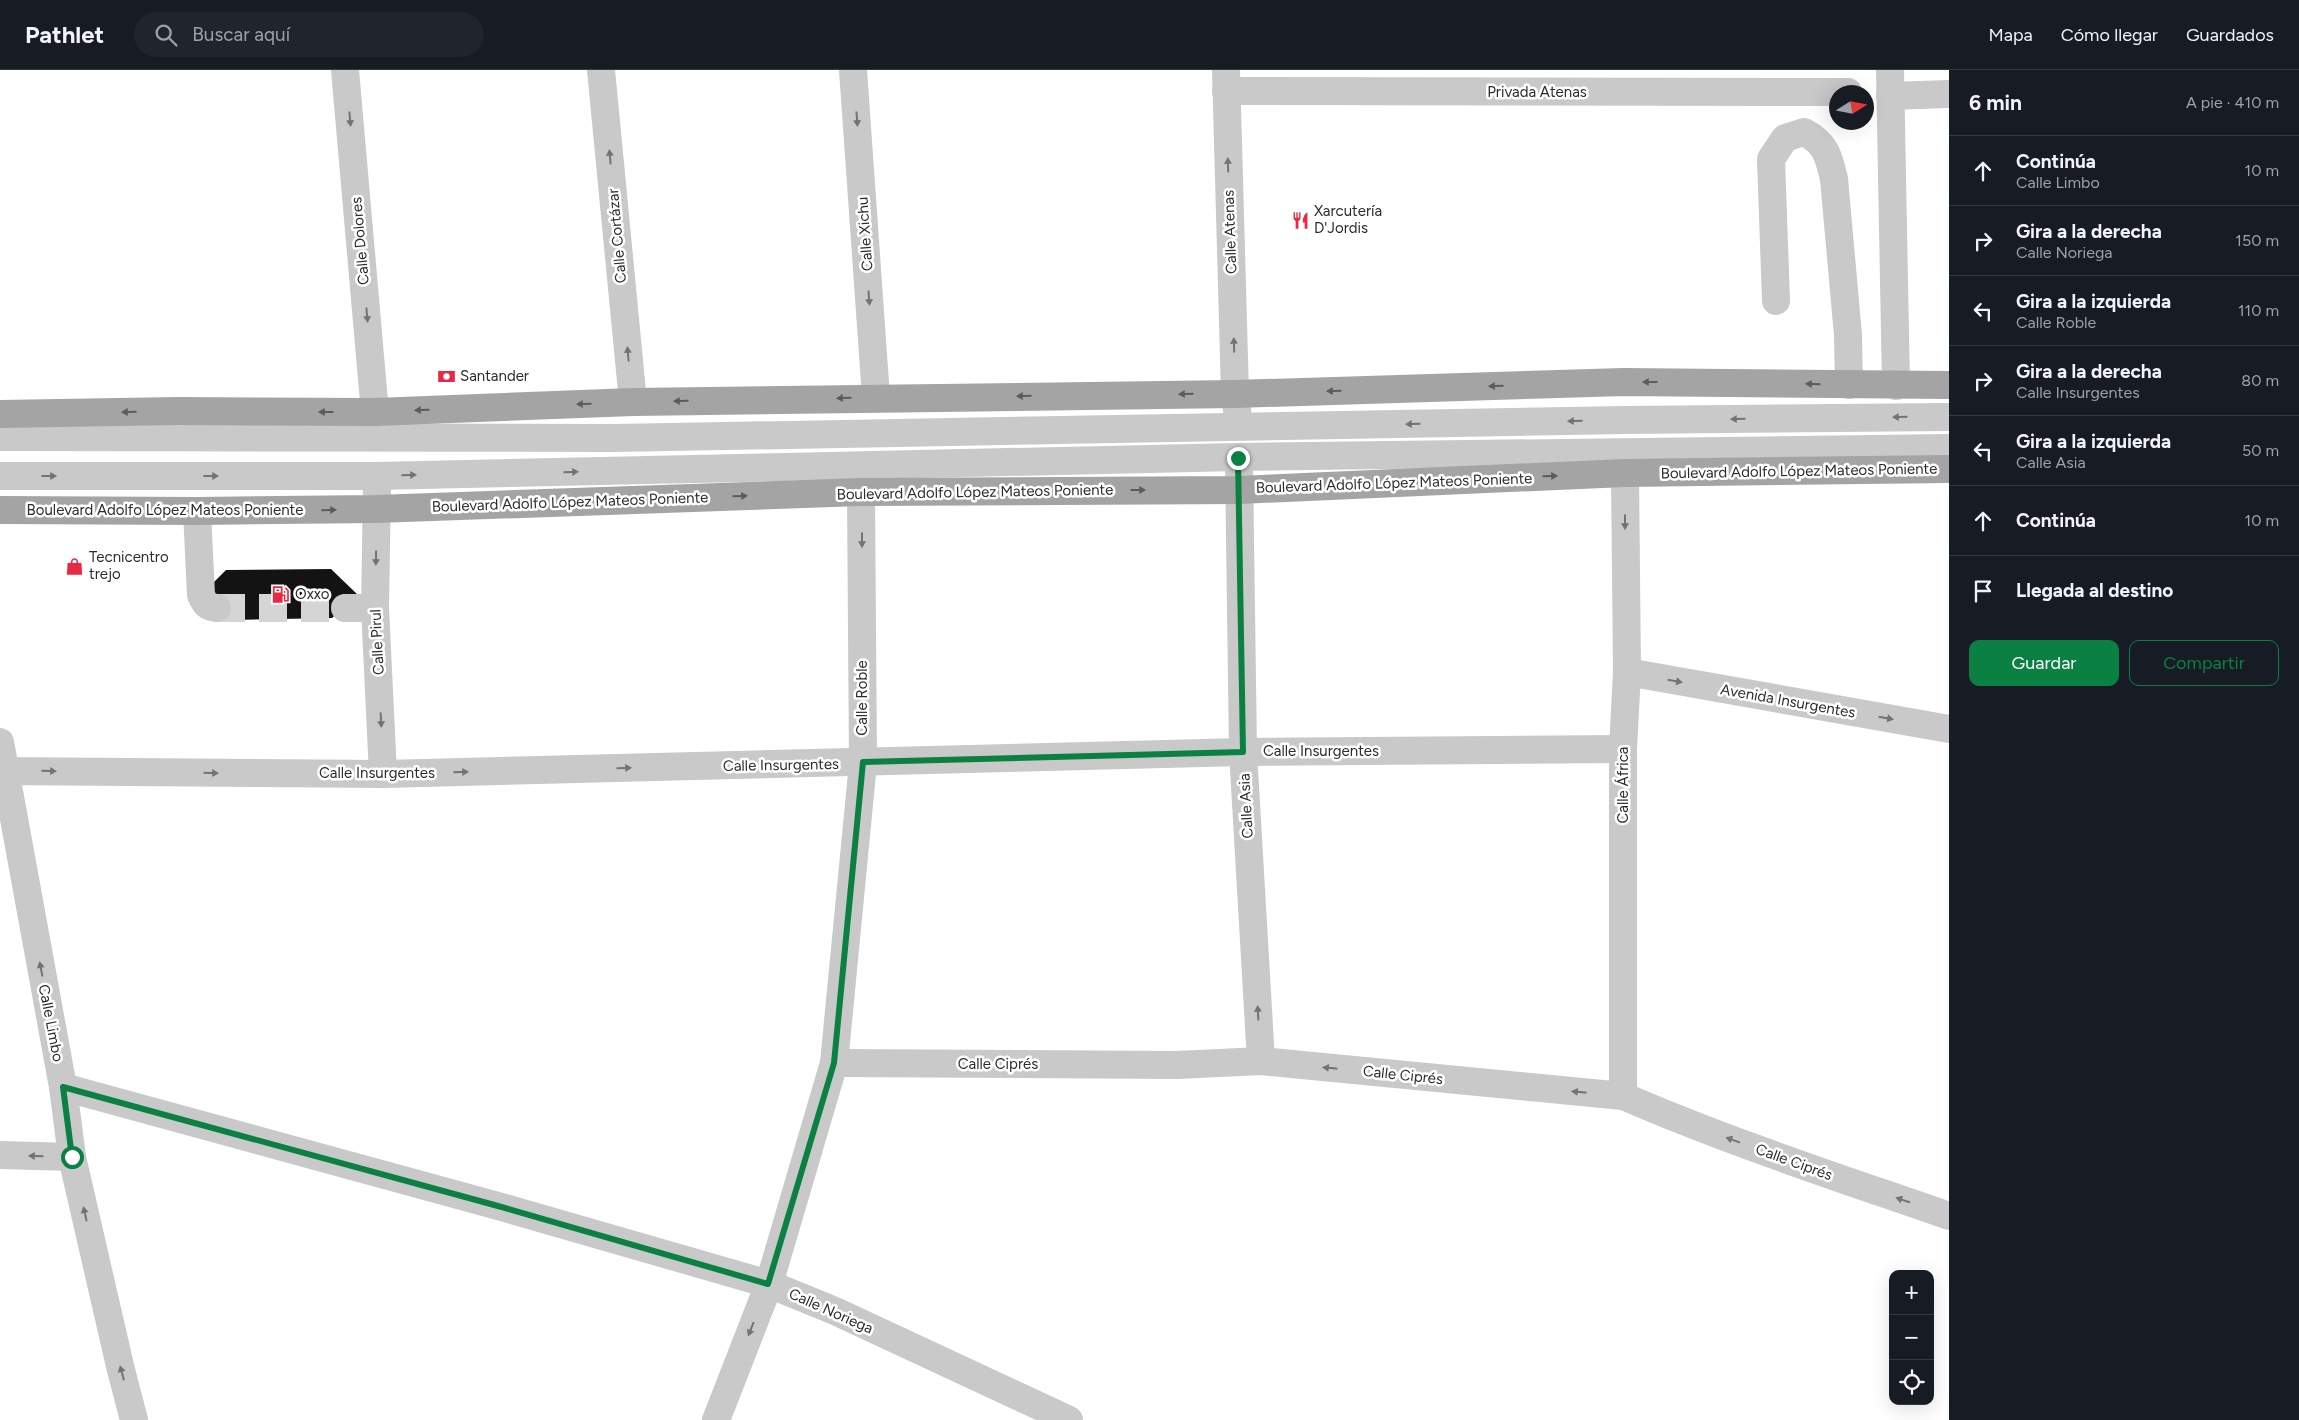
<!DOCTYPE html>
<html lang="es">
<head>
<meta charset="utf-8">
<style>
  :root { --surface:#171b24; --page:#20242c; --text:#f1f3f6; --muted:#9ea1a6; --line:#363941; --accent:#0b8043 }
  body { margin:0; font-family:Figtree,sans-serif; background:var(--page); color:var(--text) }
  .controls { position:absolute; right:15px; bottom:15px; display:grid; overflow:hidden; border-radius:10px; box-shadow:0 5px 20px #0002 }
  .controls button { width:45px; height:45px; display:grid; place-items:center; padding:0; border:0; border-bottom:1px solid var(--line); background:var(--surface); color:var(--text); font:25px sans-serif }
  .compass { position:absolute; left:1829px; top:15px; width:45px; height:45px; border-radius:50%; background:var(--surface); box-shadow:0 5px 20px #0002; rotate:79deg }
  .stop { position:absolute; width:15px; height:15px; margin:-11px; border:4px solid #0b8043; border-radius:50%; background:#fff }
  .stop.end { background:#0b8043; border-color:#fff; box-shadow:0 1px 5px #0008 }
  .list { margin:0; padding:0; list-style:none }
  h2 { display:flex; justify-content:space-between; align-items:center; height:65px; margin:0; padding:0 20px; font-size:21px }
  h2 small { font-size:16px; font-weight:400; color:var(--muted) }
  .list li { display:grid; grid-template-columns:32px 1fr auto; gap:15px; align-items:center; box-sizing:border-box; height:70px; padding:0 20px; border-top:1px solid var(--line) }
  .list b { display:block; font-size:19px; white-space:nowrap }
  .list p { margin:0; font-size:16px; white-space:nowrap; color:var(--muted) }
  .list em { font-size:16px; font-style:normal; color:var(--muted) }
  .actions { display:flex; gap:10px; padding:15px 20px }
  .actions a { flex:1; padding:11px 0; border:1px solid var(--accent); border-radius:10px; text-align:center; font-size:18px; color:var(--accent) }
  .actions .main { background:var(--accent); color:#fff }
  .icon { flex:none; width:28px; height:28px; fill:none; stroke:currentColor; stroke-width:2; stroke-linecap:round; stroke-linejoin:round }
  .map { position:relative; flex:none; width:1949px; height:1350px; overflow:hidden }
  header { display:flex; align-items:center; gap:30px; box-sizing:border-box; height:70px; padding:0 25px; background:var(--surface); border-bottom:1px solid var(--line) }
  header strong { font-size:24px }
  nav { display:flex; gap:28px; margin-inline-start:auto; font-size:18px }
  .search { width:350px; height:45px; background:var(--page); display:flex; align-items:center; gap:12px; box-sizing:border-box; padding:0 18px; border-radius:28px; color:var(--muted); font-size:19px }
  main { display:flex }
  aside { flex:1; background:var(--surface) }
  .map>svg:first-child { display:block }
  .building { fill:#131313 }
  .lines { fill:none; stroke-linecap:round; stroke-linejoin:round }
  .minor-tunnel { stroke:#d5d5d5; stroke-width:28; stroke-dasharray:28 14; stroke-linecap:butt }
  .minor { stroke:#c9c9c9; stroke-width:28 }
  .major { stroke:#a4a4a4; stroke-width:28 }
  .oneway { fill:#737373 }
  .oneway2 { fill:#5c5c5c }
  .route { stroke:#0b8043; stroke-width:6 }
  .labels { text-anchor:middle; stroke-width:5; stroke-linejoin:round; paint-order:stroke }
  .street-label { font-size:15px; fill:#2c2c2c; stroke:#fff }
  .poi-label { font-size:15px; fill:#2c2c2c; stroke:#fff; text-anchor:start }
</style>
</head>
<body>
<header>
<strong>Pathlet</strong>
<div class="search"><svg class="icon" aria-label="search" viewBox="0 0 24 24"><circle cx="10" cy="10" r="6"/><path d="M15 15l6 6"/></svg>Buscar aquí</div>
<nav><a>Mapa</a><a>Cómo llegar</a><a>Guardados</a></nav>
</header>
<main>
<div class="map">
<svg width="1949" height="1350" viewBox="0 0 1949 1350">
  <rect width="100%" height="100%" fill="#fff"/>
  <path class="building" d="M331,499L358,525L332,548L227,550L204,522L226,500Z"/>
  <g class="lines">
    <path class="minor-tunnel" d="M217,538H345"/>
    <g class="minor">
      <path d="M345,0L377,366"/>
      <path d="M601,0L633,332"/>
      <path d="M853,0L876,327"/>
      <path d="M1226,0L1235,324L1238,348"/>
      <path d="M1890,0L1896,316"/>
      <path d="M1226,21L1848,22"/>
      <path d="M1890,26L1949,24"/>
      <path d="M1776,231L1771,89L1785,68L1804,62C1826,73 1829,87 1834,109L1848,265L1849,315"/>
      <path d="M0,367L615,368L1625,350L1949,347"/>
      <path d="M1239,396L1243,682L1261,991"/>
      <path d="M0,406H377L1238,387L1949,378"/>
      <path d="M377,416L375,538L383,704"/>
      <path d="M197,441L201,525C205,534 207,537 217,538"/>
      <path d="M345,538H375"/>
      <path d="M1627,602L1949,659"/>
      <path d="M0,672L63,1017L72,1087L120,1296L134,1350"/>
      <path d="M0,701L383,704L1243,682L1623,679"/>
      <path d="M834,993L1177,995L1261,991L1623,1026C1729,1072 1840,1108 1949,1146"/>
      <path d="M63,1017L498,1136L769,1214L835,1241L1069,1350"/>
      <path d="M1623,1026V679L1627,602L1625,403"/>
      <path d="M0,1085L72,1087"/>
      <path d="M716,1350L769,1214L834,993L863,693L861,422"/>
    </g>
    <g class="major">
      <path d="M0,344L178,341L375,342L633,332L1235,324L1624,312L1949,315"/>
      <path d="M0,440L197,441L376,439L861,422L1239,420L1625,403L1949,399"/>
    </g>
  </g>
  <defs><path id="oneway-solid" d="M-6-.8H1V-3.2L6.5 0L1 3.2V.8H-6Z" transform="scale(1.25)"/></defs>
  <g class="oneway">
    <use href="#oneway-solid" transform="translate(350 49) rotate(85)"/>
    <use href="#oneway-solid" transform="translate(857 49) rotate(86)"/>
    <use href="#oneway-solid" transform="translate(610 87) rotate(-95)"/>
    <use href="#oneway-solid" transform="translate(1228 95) rotate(-92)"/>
    <use href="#oneway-solid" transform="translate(869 228) rotate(86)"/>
    <use href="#oneway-solid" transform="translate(367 245) rotate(85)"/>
    <use href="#oneway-solid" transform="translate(1234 275) rotate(-92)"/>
    <use href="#oneway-solid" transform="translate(628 284) rotate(-95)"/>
    <use href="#oneway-solid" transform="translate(1900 347) rotate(179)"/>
    <use href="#oneway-solid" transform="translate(1738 349) rotate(179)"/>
    <use href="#oneway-solid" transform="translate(1575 351) rotate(179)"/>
    <use href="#oneway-solid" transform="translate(1413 354) rotate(179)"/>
    <use href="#oneway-solid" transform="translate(571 402) rotate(-1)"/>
    <use href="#oneway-solid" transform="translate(409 405) rotate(-1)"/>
    <use href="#oneway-solid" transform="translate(49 406)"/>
    <use href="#oneway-solid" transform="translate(211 406)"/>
    <use href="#oneway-solid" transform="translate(1625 452) rotate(90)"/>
    <use href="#oneway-solid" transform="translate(862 470) rotate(90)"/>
    <use href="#oneway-solid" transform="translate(376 488) rotate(91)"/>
    <use href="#oneway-solid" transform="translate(1675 611) rotate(10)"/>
    <use href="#oneway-solid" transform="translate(1886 648) rotate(10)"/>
    <use href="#oneway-solid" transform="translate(381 650) rotate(87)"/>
    <use href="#oneway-solid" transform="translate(624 698) rotate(-1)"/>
    <use href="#oneway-solid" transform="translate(49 701) rotate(1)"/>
    <use href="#oneway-solid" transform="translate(461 702) rotate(-1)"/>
    <use href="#oneway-solid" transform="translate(211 703) rotate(1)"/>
    <use href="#oneway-solid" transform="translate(41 899) rotate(-101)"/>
    <use href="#oneway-solid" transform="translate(1258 943) rotate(-93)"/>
    <use href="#oneway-solid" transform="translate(1330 998) rotate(-174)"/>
    <use href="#oneway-solid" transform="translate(1579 1022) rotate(-174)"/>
    <use href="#oneway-solid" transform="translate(1733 1070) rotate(-160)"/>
    <use href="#oneway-solid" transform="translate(36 1086) rotate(-178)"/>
    <use href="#oneway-solid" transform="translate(1903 1130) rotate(-161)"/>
    <use href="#oneway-solid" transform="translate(85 1144) rotate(-103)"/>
    <use href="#oneway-solid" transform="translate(751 1259) rotate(111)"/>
    <use href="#oneway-solid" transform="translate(122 1303) rotate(-105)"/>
  </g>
  <g class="oneway2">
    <use href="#oneway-solid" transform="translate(1650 312) rotate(-180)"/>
    <use href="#oneway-solid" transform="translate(1813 314) rotate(-179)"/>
    <use href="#oneway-solid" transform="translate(1496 316) rotate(178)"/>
    <use href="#oneway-solid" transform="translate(1334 321) rotate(178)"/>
    <use href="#oneway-solid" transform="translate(1186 324) rotate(179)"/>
    <use href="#oneway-solid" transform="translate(1024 326) rotate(179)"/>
    <use href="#oneway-solid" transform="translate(844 328) rotate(179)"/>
    <use href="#oneway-solid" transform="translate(681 331) rotate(179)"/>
    <use href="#oneway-solid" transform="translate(584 334) rotate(178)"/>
    <use href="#oneway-solid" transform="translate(422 340) rotate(178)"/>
    <use href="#oneway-solid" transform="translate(129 342) rotate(179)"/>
    <use href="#oneway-solid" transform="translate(326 342) rotate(-180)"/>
    <use href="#oneway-solid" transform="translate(1550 406) rotate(-2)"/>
    <use href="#oneway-solid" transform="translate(1138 420)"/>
    <use href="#oneway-solid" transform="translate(740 426) rotate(-2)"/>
    <use href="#oneway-solid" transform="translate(329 440) rotate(-1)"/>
  </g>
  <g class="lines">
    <path class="route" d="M72,1087L63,1017L498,1136L768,1214L834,993L863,692L1243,682L1238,388"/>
  </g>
  <defs>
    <symbol id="restaurant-bare" viewBox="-9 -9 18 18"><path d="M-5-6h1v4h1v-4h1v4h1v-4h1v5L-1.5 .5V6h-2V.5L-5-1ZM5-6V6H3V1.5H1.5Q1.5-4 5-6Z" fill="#e82943" stroke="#fff" stroke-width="2.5" paint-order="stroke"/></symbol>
    <symbol id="bank-bare" viewBox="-9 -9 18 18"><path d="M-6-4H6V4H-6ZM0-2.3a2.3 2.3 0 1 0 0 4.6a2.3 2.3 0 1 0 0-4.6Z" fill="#e82943" stroke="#fff" stroke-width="2.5" paint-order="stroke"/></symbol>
    <symbol id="shop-bare" viewBox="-9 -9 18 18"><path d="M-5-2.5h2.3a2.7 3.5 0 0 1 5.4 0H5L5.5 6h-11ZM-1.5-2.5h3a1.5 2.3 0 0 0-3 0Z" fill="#e82943" stroke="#fff" stroke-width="2.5" paint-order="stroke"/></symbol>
    <symbol id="fuel-bare" viewBox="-9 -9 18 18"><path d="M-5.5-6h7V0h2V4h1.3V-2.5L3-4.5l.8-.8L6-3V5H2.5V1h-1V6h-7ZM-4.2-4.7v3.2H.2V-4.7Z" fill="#e82943" stroke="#fff" stroke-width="2.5" paint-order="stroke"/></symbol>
  </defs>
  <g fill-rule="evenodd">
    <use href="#restaurant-bare" x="1288" y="138" width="25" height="25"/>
    <use href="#bank-bare" x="434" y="294" width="25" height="25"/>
    <use href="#shop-bare" x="62" y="484" width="25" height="25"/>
    <use href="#fuel-bare" x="268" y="512" width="25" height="25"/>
  </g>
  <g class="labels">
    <g class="street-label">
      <text x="1537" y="27">Privada Atenas</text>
      <text transform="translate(1230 162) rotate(-92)" y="5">Calle Atenas</text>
      <text transform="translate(865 164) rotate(-94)" y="5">Calle Xichu</text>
      <text transform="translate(617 166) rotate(-95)" y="5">Calle Cortázar</text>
      <text transform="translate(360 171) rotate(-95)" y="5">Calle Dolores</text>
      <text transform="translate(1799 401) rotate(-1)" y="5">Boulevard Adolfo López Mateos Poniente</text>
      <text transform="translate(1394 413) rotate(-2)" y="5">Boulevard Adolfo López Mateos Poniente</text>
      <text transform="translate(975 422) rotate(-1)" y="5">Boulevard Adolfo López Mateos Poniente</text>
      <text transform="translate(570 432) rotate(-2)" y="5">Boulevard Adolfo López Mateos Poniente</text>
      <text x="165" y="445">Boulevard Adolfo López Mateos Poniente</text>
      <text transform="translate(377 572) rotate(-93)" y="5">Calle Pirul</text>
      <text transform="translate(862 628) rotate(-90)" y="5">Calle Roble</text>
      <text transform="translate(1788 631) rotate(10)" y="5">Avenida Insurgentes</text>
      <text x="1321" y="686">Calle Insurgentes</text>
      <text transform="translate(781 695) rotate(-1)" y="5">Calle Insurgentes</text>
      <text x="377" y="708">Calle Insurgentes</text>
      <text transform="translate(1623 715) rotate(-90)" y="5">Calle África</text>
      <text transform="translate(1246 736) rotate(-93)" y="5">Calle Asia</text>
      <text transform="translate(51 953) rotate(79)" y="5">Calle Limbo</text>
      <text x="998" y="999">Calle Ciprés</text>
      <text transform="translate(1403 1005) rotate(6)" y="5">Calle Ciprés</text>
      <text transform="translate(1794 1092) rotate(20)" y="5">Calle Ciprés</text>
      <text transform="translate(831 1241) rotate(24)" y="5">Calle Noriega</text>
    </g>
    <g class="poi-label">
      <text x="1314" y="146">Xarcutería<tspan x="1314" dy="17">D'Jordis</tspan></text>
      <text x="460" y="311">Santander</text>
      <text x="89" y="492">Tecnicentro<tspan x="89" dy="17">trejo</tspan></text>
      <text x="295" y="529">Oxxo</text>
    </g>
  </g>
</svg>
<div class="controls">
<button>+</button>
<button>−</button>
<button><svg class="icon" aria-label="locate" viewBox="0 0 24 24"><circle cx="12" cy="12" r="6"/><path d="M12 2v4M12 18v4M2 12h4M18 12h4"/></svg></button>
</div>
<svg class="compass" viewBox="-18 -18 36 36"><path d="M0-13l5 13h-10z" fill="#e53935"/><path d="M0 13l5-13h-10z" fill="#9ea1a6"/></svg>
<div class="stop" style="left:72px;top:1087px"></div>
<div class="stop end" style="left:1238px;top:388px"></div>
</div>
<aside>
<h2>6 min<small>A pie · 410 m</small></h2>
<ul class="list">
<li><svg class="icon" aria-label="ahead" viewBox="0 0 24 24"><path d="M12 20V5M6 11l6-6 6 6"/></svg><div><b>Continúa</b><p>Calle Limbo</p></div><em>10 m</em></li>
<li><svg class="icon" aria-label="right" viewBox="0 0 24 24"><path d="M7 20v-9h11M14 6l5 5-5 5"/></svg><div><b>Gira a la derecha</b><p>Calle Noriega</p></div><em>150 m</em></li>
<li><svg class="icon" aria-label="left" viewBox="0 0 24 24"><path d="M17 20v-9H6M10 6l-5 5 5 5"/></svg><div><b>Gira a la izquierda</b><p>Calle Roble</p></div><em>110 m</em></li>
<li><svg class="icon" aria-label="right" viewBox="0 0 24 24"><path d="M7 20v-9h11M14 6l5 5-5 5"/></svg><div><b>Gira a la derecha</b><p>Calle Insurgentes</p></div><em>80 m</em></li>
<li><svg class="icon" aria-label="left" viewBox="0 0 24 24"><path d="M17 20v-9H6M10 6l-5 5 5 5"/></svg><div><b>Gira a la izquierda</b><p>Calle Asia</p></div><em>50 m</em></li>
<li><svg class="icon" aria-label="ahead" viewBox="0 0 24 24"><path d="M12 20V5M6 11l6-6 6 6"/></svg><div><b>Continúa</b></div><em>10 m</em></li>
<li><svg class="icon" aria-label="arrive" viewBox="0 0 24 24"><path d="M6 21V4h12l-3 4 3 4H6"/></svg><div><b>Llegada al destino</b></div></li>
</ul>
<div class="actions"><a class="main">Guardar</a><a>Compartir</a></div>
</aside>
</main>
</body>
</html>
